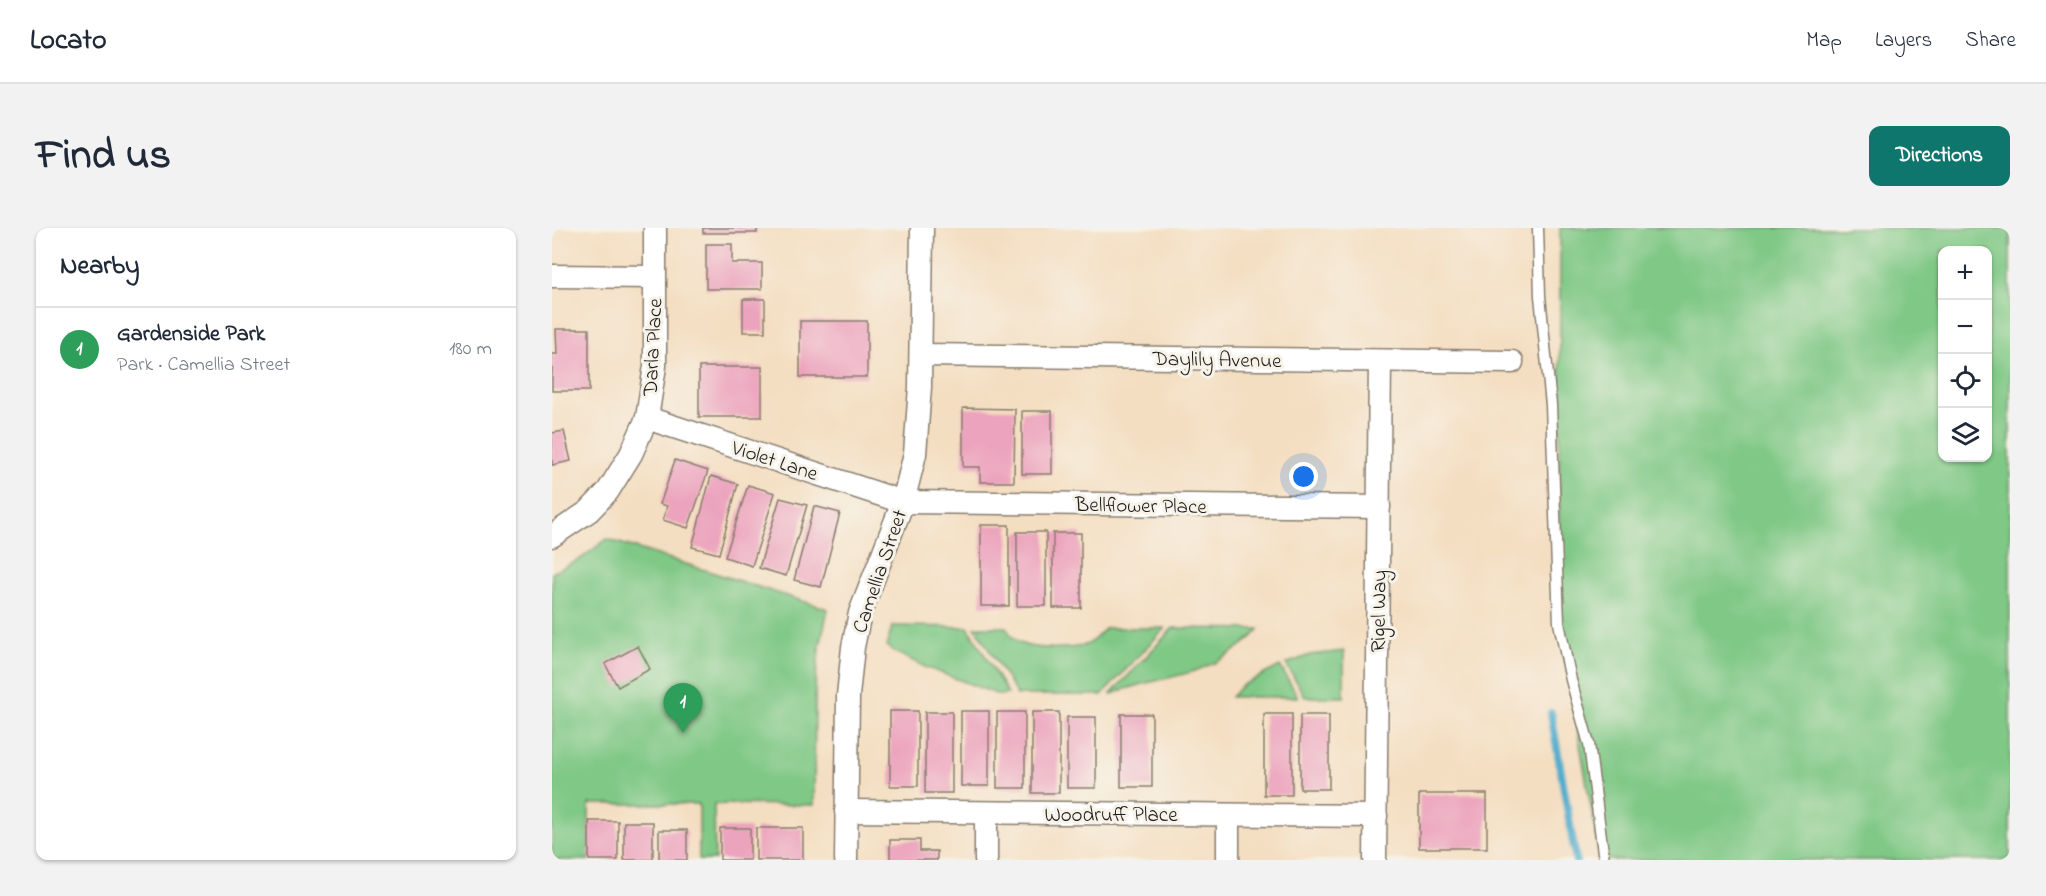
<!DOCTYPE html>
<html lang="en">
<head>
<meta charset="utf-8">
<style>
  :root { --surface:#fff; --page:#f2f2f3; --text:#1f2937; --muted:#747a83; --line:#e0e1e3; --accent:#0f766e }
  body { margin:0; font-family:"Indie Flower",sans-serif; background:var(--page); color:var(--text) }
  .controls { position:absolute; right:18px; top:18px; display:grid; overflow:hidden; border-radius:12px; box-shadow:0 2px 4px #0004 }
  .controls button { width:54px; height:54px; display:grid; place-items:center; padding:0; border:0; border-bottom:2px solid var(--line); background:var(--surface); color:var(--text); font:30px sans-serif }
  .you { position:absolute; left:752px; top:249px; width:21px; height:21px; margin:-15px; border:4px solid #fff; border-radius:50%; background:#1a73e8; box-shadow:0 0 0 9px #1a73e833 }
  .badge { display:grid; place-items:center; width:39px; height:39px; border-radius:50%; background:var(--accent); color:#fff; font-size:20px; font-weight:700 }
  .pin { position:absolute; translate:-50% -50px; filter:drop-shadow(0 2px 3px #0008) }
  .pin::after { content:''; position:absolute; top:32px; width:21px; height:18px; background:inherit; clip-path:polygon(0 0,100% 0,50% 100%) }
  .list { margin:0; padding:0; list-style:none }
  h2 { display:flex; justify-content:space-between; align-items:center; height:78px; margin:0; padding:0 24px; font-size:26px }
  h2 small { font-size:20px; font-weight:400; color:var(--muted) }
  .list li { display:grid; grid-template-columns:39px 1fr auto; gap:18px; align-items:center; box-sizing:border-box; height:84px; padding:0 24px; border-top:2px solid var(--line) }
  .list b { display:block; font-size:22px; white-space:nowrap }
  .list p { margin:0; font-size:20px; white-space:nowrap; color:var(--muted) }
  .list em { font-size:20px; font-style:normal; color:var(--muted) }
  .icon { flex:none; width:33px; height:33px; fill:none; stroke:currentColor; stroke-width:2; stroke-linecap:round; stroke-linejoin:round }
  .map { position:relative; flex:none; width:1458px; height:632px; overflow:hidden; border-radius:12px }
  header { display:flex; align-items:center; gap:36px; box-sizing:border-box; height:84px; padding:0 30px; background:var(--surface); border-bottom:2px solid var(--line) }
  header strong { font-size:28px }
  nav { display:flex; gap:33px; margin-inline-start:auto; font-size:21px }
  .intro { display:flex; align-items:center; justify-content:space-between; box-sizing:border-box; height:144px; padding:0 36px }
  h1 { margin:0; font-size:42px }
  .button { padding:15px 27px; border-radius:12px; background:var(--accent); color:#fff; font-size:21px; font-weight:700 }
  main { display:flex; gap:36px; padding:0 36px }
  aside { flex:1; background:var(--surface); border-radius:12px; box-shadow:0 2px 4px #0004 }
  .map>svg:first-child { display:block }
  .green { fill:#7fc885; stroke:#4e7250; stroke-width:1.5; fill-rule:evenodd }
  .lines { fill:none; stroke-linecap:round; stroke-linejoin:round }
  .stream { stroke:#4cabcb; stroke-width:8 }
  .building { fill:#eca3bd }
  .service-casing { stroke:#887d6e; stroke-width:13 }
  .minor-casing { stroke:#887d6e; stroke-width:25 }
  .service { stroke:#fff; stroke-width:10 }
  .minor { stroke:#fff; stroke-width:22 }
  .labels { text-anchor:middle; stroke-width:6; stroke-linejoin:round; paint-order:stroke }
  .street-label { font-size:21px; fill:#1c1c1c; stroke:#f7f3e8 }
</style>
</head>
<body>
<header>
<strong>Locato</strong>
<nav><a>Map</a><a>Layers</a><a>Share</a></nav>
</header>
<div class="intro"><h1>Find us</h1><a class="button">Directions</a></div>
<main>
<aside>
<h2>Nearby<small></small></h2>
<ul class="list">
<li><span class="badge" style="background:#2e9e5b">1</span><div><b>Gardenside Park</b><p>Park · Camellia Street</p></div><em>180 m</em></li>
</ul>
</aside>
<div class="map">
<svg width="1458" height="632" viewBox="0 0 1458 632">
  <rect width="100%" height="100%" fill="#f7f3e8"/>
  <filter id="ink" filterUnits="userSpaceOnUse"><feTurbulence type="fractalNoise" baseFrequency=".0167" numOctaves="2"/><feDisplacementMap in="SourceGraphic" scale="12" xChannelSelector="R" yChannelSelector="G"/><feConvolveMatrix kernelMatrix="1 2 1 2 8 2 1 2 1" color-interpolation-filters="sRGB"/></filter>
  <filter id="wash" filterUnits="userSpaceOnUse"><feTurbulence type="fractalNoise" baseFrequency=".008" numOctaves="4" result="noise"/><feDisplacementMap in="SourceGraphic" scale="24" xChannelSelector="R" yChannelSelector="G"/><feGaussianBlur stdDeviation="1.35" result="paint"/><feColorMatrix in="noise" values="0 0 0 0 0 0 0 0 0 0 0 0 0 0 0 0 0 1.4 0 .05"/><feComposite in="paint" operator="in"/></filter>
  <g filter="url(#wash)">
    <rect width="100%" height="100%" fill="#f4dec1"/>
    <g class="green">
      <path d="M1008,0H1458V632H1048L1007,395ZM1390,22H1436V230H1390Z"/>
      <path d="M55,311L276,381L267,422L263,460L262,577L162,576L163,632H147V576H37V632H0V345L27,332Z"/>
      <path d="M340,398L416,399L456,466L447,467L373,439L339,422L335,418Z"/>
      <path d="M423,399H454C457,405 460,410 466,414C479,422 522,422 536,416C543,412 548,405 554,400H613L550,467H465Z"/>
      <path d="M621,400L707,401C702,409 694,414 686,420C644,453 603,447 558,467Z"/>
      <path d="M792,423V469H753L734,436L758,427Z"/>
      <path d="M728,438L746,469H679L689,458Z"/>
    </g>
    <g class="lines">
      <path class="stream" d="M999,485L1024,632"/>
    </g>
    <g id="blocks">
      <g class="building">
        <rect x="151" y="0" width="54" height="5"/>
        <path d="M154,16H180V35H210V61H154Z"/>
        <rect x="191" y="71" width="22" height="33"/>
        <rect x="248" y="93" width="67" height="56"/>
        <path d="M4,101H37V163H0V126H5Z"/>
        <rect x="147" y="139" width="63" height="50"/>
        <path d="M411,180L463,181L462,254H428V239H411Z"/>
        <rect x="470" y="183" width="30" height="63"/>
        <path d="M12,203L19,233L0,237V205Z"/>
        <path d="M123,232L156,243L136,300L111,292L115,278L108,276Z"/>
        <path d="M159,248L186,256L167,326L140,319Z"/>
        <path d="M196,257L223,265L200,338L173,329Z"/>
        <path d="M228,270L255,277L234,348L207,340Z"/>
        <path d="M262,278L288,285L269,359L242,352Z"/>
        <rect x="429" y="297" width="28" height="81"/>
        <rect x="465" y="304" width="29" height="74"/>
        <rect x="501" y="305" width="28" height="75"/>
        <path d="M86,418L98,441L66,459L53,436Z"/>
        <rect x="338" y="483" width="28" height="75"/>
        <rect x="409" y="483" width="28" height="75"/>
        <rect x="373" y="484" width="27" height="81"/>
        <rect x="445" y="484" width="28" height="76"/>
        <rect x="480" y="484" width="27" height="81"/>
        <rect x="569" y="486" width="31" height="73"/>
        <rect x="712" y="486" width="28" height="81"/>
        <rect x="748" y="487" width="29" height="74"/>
        <rect x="515" y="489" width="29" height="71"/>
        <rect x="867" y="566" width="68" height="54"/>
        <rect x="37" y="593" width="29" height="39"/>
        <rect x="72" y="594" width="29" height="38"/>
        <rect x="168" y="600" width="30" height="32"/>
        <rect x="204" y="600" width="47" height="32"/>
        <rect x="107" y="602" width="28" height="30"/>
        <path d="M338,612H368V623H385V632H338Z"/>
      </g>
    </g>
  </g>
  <g filter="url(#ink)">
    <use href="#blocks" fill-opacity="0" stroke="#887d6e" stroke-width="1.5"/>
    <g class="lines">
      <defs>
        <path id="service" d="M986,0L988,68L999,177L1007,395L1019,452L1037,516L1052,632"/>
        <g id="minor">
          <path d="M0,48L102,49"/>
          <path d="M369,127L960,134"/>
          <path d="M95,190L351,274L827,279"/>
          <path d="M0,308L37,283L56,263L79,226L95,190L103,138V0"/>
          <path d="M294,583L824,588"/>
          <path d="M434,585V632"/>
          <path d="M676,587V632"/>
          <path d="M294,632L296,468L301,419L308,385L351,274L363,226L368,159L370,0"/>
          <path d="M823,632L828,134"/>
        </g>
      </defs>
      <use href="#service" class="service-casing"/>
      <use href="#minor" class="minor-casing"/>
      <use href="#service" class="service"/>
      <use href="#minor" class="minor"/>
    </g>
  </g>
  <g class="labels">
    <g class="street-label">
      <text transform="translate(100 119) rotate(-87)" y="7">Darla Place</text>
      <text transform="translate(665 131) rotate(1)" y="7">Daylily Avenue</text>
      <text transform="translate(223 232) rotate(18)" y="7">Violet Lane</text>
      <text transform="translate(589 277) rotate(1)" y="7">Bellflower Place</text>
      <text transform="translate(327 343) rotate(-71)" y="7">Camellia Street</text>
      <text transform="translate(826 383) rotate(-89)" y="7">Rigel Way</text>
      <text x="559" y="593">Woodruff Place</text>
    </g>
  </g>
</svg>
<div class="controls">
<button>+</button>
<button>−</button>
<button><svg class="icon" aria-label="locate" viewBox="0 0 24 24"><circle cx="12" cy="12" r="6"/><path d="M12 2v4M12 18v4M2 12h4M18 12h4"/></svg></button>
<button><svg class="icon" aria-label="layers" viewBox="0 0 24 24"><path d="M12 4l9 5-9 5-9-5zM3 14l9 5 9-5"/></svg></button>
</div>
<div class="you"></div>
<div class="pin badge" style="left:131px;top:505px;background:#2e9e5b">1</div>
</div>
</main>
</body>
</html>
